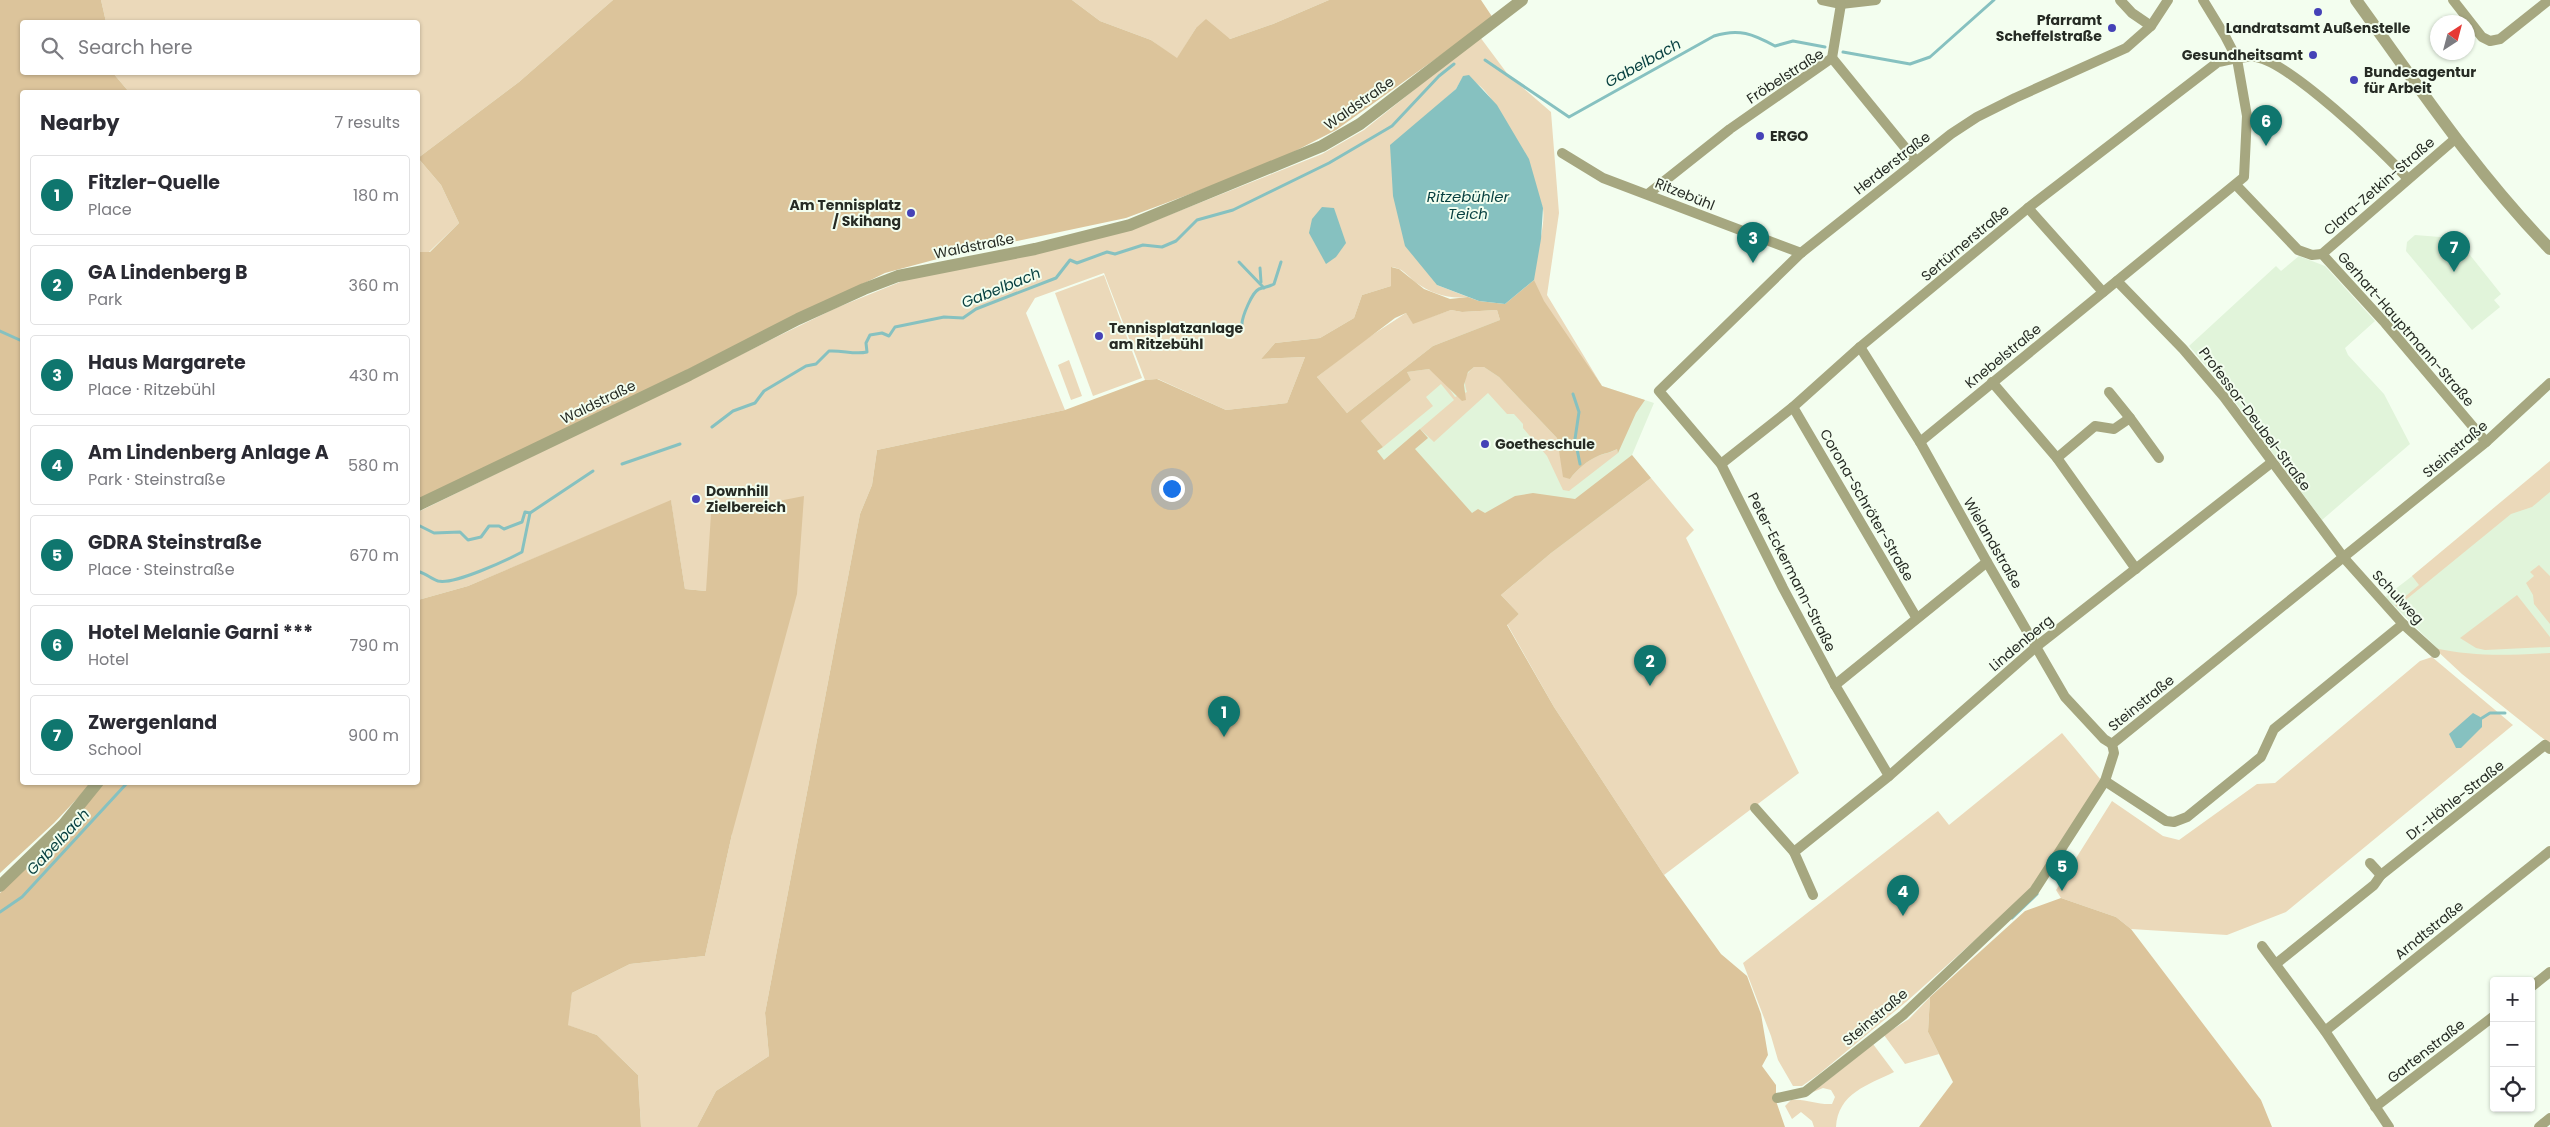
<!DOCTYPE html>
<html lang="en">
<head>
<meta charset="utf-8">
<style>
  :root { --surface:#fff; --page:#f2f2f3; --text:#2b2b33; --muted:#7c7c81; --line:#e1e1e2; --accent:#0f766e }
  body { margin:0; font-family:Poppins,sans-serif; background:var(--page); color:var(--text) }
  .controls { position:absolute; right:15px; bottom:15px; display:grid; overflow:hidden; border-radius:5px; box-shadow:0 1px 4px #0004 }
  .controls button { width:45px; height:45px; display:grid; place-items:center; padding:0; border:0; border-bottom:1px solid var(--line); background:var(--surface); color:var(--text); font:25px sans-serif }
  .compass { position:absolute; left:2430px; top:15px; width:45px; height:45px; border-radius:50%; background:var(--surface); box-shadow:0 1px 4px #0004; rotate:36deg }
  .you { position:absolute; left:1171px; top:488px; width:18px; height:18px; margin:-12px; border:4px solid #fff; border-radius:50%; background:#1a73e8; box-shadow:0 0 0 8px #1a73e833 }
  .badge { display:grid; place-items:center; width:32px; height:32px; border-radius:50%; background:var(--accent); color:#fff; font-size:16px; font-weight:700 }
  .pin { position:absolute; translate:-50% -41px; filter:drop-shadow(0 1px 2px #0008) }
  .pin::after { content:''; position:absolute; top:26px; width:18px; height:15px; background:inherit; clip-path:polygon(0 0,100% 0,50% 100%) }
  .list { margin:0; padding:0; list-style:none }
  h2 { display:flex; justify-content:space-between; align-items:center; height:65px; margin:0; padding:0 20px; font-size:21px }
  h2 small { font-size:16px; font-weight:400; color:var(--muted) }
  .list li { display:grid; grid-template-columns:32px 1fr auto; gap:15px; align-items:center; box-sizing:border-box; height:80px; margin:0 10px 10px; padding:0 10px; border:1px solid var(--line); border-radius:5px }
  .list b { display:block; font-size:19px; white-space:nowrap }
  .list p { margin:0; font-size:16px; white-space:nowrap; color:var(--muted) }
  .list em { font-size:16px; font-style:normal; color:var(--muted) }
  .icon { flex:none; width:28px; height:28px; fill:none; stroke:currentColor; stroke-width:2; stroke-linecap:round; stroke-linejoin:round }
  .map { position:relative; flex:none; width:2550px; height:1127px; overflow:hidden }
  .search { position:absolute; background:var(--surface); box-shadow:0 1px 4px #0004; left:20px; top:20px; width:400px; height:55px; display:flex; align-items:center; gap:12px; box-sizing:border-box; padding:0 18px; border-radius:5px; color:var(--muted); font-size:19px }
  .panel { position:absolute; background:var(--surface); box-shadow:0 1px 4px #0004; left:20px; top:90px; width:400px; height:695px; border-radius:5px }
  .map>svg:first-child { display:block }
  .built { fill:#e1f4da }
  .green { fill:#ebd9ba }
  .forest { fill:#dcc49b; fill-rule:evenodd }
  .water { fill:#86c1c0 }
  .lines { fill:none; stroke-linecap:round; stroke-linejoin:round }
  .stream { stroke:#86c1c0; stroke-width:3 }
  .minor { stroke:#a6a780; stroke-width:10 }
  .tertiary { stroke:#a6a780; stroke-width:12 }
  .poi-dot { fill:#4542b7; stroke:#f3feef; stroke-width:2 }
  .labels { text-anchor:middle; stroke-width:4; stroke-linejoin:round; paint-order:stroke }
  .poi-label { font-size:14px; font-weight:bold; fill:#262b24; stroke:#f3feef; text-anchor:start }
  .street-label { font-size:14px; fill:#262b24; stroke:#f3feef }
  .water-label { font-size:15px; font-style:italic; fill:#063f3f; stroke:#f3feef }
</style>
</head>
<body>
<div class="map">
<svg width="2550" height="1127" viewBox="0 0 2550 1127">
  <rect width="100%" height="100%" fill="#f3feef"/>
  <g class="built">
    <path d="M2415,235L2453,238L2462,245L2501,294L2494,300L2500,307L2472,330L2406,251L2407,242Z"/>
    <path d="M2299,256L2325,266L2375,321L2345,348L2348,355L2384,394L2410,444L2322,520L2227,391L2189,346L2276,266L2281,271Z"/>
    <path d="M1544,301L1602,386L1654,403L1632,455L1651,478L1490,602L1347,413L1433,346Z"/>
    <path d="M2550,467V744L2442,653L2385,597L2507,503Z"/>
  </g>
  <g class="green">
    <path d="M101,0H613L519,82L418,158L441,185L459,223L429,252H418V92H129L113,73L418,72V22H106Z"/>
    <path d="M1072,0H1329L1273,24L1230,39L1196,28L1177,59L1151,40L1100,21Z"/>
    <path d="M1480,37L1509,76L1551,112L1559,213L1547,295L1602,386C1588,365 1538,302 1534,281C1532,265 1546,230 1543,209C1542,201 1496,104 1489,96C1483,88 1473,78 1463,77L1456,89L1435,108L1437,285L1468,297C1448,299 1432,294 1415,282C1407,275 1402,268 1392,267L1391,286L1362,295L1354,318L1320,338L1275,343L1261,359L1305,357L1287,403L1226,410L1158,379L1145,380L1104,273L1035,298L1026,313L1065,410L877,450L872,485L860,514L765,1013L769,1056L716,1091L697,1127H641L638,1075L597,1035L567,1025L572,993L630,964L705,956L732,834L706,591L685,589L671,501L468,586L418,600V512L836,308L905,280L1154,221L1322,154L1364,130Z"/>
    <path d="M1104,275L1142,378L1093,396L1055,293Z"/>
    <path d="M1451,310L1462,312L1497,310L1500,320L1433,346L1347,413L1317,377L1363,341L1406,313L1413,323Z"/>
    <path d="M1069,360L1082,396L1071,400L1058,365Z"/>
    <path d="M1474,367H1484L1499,377L1557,438L1562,465L1570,479C1577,469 1587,461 1598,456C1605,453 1611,453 1617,449L1618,453L1569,491L1563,490L1547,456L1523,428V424L1514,414H1507L1488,393L1434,442L1420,429L1454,400L1441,384L1426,397L1433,406L1383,447L1361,421L1411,380L1407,372L1429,369L1444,381L1455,397L1467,392C1463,382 1465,374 1474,367Z"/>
    <path d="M2550,461V492L2532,507L2511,514L2397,607L2395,605L2419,585L2412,576Z"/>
    <path d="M1651,478L1694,530L1686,538L1799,773L1664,875L1554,707L1507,624L1519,614L1501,595L1551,553Z"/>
    <path d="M2539,565L2550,576V624L2534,604L2533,595L2526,583L2534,576L2530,572Z"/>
    <path d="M2517,595L2550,637V647L2485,650L2476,648L2460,638Z"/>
    <path d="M2434,648C2476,657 2508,655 2550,653V744L2462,674Z"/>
    <path d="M2432,657L2513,725L2286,912L2227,935L2131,929L2116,917L2061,898L2056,890L2112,801L2163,836L2179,840L2257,784L2275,783L2420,661Z"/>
    <path d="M2062,733L2101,780L2032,889L1906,1002L1819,1074L1802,1086H1793L1778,1060L1771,1036L1743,963L1938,811L1949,825Z"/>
    <path d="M1930,997L1928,1032L1939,1054L1905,1064L1884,1035L1909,1019Z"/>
    <path d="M1873,1044L1894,1072C1868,1085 1838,1093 1836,1127H1814L1812,1121L1801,1112L1792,1119L1785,1106L1791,1100C1805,1098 1817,1105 1832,1104L1835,1097L1831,1090L1823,1088L1813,1092Z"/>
  </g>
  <g class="forest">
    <path d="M0,0H101L106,22H22V72L113,73L129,92H22V782L92,783L54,823L0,873Z"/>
    <path d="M613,0H1072L1100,21L1151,40L1177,58L1196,28L1206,19L1230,39L1273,24L1329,0H1481L1493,18L1336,130L1270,164L1126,218L956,254L885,273L418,502V252H430L459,223L441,185L418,158L519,82Z"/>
    <path d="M1391,267L1399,269L1424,289L1450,299L1468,297L1479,301L1505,304L1534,280L1544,301L1602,386L1645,400L1636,413L1618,453L1617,449C1610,453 1604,453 1598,456C1587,461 1577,469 1570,479L1563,477L1557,438L1499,377L1484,367H1474L1468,372L1464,385L1466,400L1462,401L1429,369L1407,372L1411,380L1361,421L1383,447L1377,451L1384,460L1420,429L1428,438L1415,449L1472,513L1478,509L1485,513L1515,496L1533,493L1575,499L1632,455L1651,478L1551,553L1501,595L1519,614L1507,625L1554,707L1664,875L1721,954L1747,976L1761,1014L1768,1055L1762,1066L1776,1085V1101L1785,1127H697L716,1091L769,1056L765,1013L860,514L872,485L877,450L1065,410L1145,380L1157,379L1226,410L1287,403L1305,357L1261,359L1275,343L1320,338L1354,318L1362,295L1391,286ZM1451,310L1462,312L1497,310L1500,320L1433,346L1347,413L1317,377L1395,318L1406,313L1413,324Z"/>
    <path d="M804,496L797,594L732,834L705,956L630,964L572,993L568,1025L597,1035L638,1075L641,1127H0V893L68,826L102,783L418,782V600L468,586L671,500L685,589L706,591L711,514Z"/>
    <path d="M2061,898L2116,917L2131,929L2261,1100L2272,1127H1919L1953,1082L1928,1032L1930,997L2025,911Z"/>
  </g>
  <g class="water">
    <path d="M1469,75L1497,105L1529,159L1543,208L1541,239L1534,280L1505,304L1479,301L1437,285L1405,246L1393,196L1390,145L1456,89L1463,76Z"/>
    <path d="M1322,207L1334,208L1346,243L1336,257L1326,264L1309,233L1312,219Z"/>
    <path d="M2473,713L2482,718V727L2461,748H2456L2449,734Z"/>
  </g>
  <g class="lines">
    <g class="stream">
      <path d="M1843,52L1910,64L1930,57L1994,0"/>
      <path d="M1485,60L1569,117L1714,36C1739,28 1753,34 1775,46L1793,41L1825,47"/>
      <path d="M1239,262L1264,288"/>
      <path d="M1260,268L1261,282"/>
      <path d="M1242,324C1242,317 1252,292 1259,289C1264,287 1269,287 1274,284L1281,262"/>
      <path d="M0,331L22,341"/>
      <path d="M1573,394L1579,412L1575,439L1580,464"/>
      <path d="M712,427L733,411L755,403L764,391L806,366L816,364L829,351C843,350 854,355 867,352L866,343L870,335L882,333L889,336L895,327L944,317L963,318L976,309L1056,278L1070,260L1077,263L1107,252L1115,254L1143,245L1162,247L1176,241L1197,220L1233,210L1329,163L1392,126L1439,76L1454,64"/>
      <path d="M622,464L680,444"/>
      <path d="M418,525L434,533L460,532L468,540L481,537L489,526H499L504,529L522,522L525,512L530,513"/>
      <path d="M420,572C426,574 432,579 438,581C454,585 507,560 522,552L530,513L593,471"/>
      <path d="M2482,718L2490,713H2505"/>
      <path d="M0,912L22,897L128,782"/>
      <path d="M2012,918L2037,894"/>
    </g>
    <g class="minor">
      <path d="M1822,0L1841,4L1876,0"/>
      <path d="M2120,0L2132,13L2151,26"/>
      <path d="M2453,0L2482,37L2490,41L2500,39L2549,0"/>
      <path d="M1832,58L1841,4"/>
      <path d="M1562,153L1603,178L1801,253"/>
      <path d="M2236,185L2298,250L2312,255L2322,254L2385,323L2486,442"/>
      <path d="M1648,194L1730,129L1832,58L1916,161"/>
      <path d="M2028,208L2103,292"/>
      <path d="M2322,254L2455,139"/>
      <path d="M2117,281L2183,349L2224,397L2344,558L2403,624L2435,653"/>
      <path d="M1860,347L1920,442L1987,562L2065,697L2104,739L2112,744"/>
      <path d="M1992,382L2057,458L2136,569"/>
      <path d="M2109,392L2130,418"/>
      <path d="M1793,407L1916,617"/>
      <path d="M1920,442L2244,177L2247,116L2237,59L2225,36L2203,0"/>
      <path d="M2057,458L2095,426L2114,429L2130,418L2159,458"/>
      <path d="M1721,464L1793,407L1860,347L2028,208L2218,62C2229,60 2244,56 2256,57C2289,62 2383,151 2407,178"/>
      <path d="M1835,685L1987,562"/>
      <path d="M1889,776L1835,685L1783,588L1721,464L1659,391L1801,253L1951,134L1977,117L2015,98L2126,48L2151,26L2168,0"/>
      <path d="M2105,781L2166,821L2174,822L2187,817L2261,757L2274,729L2403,624"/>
      <path d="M1755,808L1794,852"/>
      <path d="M2370,863L2381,875"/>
      <path d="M1813,895L1794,852L1889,776L2037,646L2271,463"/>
      <path d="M2262,946L2325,1031L2389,1127"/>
      <path d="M2277,963L2374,885L2381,875L2545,745L2550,749"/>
      <path d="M2531,987L2550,972"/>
      <path d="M2325,1031L2550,851"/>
      <path d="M1777,1098L1805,1092L1903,1015L2034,891L2105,781L2114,753L2112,744L2486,442L2550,383"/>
      <path d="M2375,1107L2494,1016"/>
      <path d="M2539,1127L2550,1118"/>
    </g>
    <g class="tertiary">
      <path d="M2356,0C2418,86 2476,173 2550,249"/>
      <path d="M418,505L689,375L798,319L864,289L898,276L1035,249L1130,225L1322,146L1360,124L1522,0"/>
      <path d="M0,886L64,824L98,782"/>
    </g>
  </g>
  <g class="poi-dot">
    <circle cx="2318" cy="12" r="5"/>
    <circle cx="2112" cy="28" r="5"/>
    <circle cx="2313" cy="55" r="5"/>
    <circle cx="2354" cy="80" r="5"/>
    <circle cx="1760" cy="136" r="5"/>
    <circle cx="911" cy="213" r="5"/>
    <circle cx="1099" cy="336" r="5"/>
    <circle cx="1485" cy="444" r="5"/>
    <circle cx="696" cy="499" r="5"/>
  </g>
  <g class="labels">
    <g class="poi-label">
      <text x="2102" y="25" text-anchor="end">Pfarramt<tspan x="2102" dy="16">Scheffelstraße</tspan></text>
      <text x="2318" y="33" text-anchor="middle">Landratsamt Außenstelle</text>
      <text x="2303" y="60" text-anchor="end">Gesundheitsamt</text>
      <text x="2364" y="77">Bundesagentur<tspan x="2364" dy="16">für Arbeit</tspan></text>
      <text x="1770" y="141">ERGO</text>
      <text x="901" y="210" text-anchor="end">Am Tennisplatz<tspan x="901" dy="16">/ Skihang</tspan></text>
      <text x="1109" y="333">Tennisplatzanlage<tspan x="1109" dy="16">am Ritzebühl</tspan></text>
      <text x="1495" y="449">Goetheschule</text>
      <text x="706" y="496">Downhill<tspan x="706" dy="16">Zielbereich</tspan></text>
    </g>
    <g class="street-label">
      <text transform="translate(1785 76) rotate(-33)" y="5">Fröbelstraße</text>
      <text transform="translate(1359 103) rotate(-35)" y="5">Waldstraße</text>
      <text transform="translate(1892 163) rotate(-38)" y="5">Herderstraße</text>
      <text transform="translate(2379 186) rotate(-41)" y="5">Clara-Zetkin-Straße</text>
      <text transform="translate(1685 194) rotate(22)" y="5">Ritzebühl</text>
      <text transform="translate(1965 243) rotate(-40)" y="5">Sertürnerstraße</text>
      <text transform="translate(974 246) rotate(-11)" y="5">Waldstraße</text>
      <text transform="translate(2406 329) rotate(49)" y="5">Gerhart-Hauptmann-Straße</text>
      <text transform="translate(2003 356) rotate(-39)" y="5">Knebelstraße</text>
      <text transform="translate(598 402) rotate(-26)" y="5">Waldstraße</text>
      <text transform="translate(2255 419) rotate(53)" y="5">Professor-Deubel-Straße</text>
      <text transform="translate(2455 449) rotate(-40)" y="5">Steinstraße</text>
      <text transform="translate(1867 505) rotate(60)" y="5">Corona-Schröter-Straße</text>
      <text transform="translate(1993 543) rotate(60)" y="5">Wielandstraße</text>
      <text transform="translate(1792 572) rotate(63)" y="5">Peter-Eckermann-Straße</text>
      <text transform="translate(2398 597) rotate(47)" y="5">Schulweg</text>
      <text transform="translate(2021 643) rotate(-40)" y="5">Lindenberg</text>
      <text transform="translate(2141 703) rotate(-39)" y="5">Steinstraße</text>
      <text transform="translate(2455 800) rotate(-38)" y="5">Dr.-Höhle-Straße</text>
      <text transform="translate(2429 930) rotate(-39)" y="5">Arndtstraße</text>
      <text transform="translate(1875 1017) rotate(-40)" y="5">Steinstraße</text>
      <text transform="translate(2426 1051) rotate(-38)" y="5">Gartenstraße</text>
    </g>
    <g class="water-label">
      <text transform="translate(1643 63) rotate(-29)" y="5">Gabelbach</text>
      <text x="1468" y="202">Ritzebühler<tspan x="1468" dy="17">Teich</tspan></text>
      <text transform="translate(1001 288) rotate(-22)" y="5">Gabelbach</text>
      <text transform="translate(58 842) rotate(-47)" y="5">Gabelbach</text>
    </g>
  </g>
</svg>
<div class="controls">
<button>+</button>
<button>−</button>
<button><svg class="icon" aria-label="locate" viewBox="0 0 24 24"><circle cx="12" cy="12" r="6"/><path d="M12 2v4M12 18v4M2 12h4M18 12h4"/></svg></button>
</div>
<svg class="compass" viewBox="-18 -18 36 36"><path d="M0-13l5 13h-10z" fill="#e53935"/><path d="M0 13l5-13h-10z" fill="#7c7c81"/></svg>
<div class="you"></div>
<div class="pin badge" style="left:1224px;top:737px">1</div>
<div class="pin badge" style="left:1650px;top:686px">2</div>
<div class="pin badge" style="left:1753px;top:263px">3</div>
<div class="pin badge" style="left:1903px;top:916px">4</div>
<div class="pin badge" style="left:2062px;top:891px">5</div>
<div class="pin badge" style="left:2266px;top:146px">6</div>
<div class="pin badge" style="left:2454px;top:272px">7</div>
<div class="search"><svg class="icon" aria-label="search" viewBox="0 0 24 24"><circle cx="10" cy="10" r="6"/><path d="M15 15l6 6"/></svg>Search here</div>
<section class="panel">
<h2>Nearby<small>7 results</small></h2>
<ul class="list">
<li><span class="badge">1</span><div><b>Fitzler-Quelle</b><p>Place</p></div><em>180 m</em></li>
<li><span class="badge">2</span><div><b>GA Lindenberg B</b><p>Park</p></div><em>360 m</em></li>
<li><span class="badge">3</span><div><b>Haus Margarete</b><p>Place · Ritzebühl</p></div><em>430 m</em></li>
<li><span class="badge">4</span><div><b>Am Lindenberg Anlage A</b><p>Park · Steinstraße</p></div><em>580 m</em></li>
<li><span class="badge">5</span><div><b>GDRA Steinstraße</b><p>Place · Steinstraße</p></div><em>670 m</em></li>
<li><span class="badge">6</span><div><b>Hotel Melanie Garni ***</b><p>Hotel</p></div><em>790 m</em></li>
<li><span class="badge">7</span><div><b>Zwergenland</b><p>School</p></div><em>900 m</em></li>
</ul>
</section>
</div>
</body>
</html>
